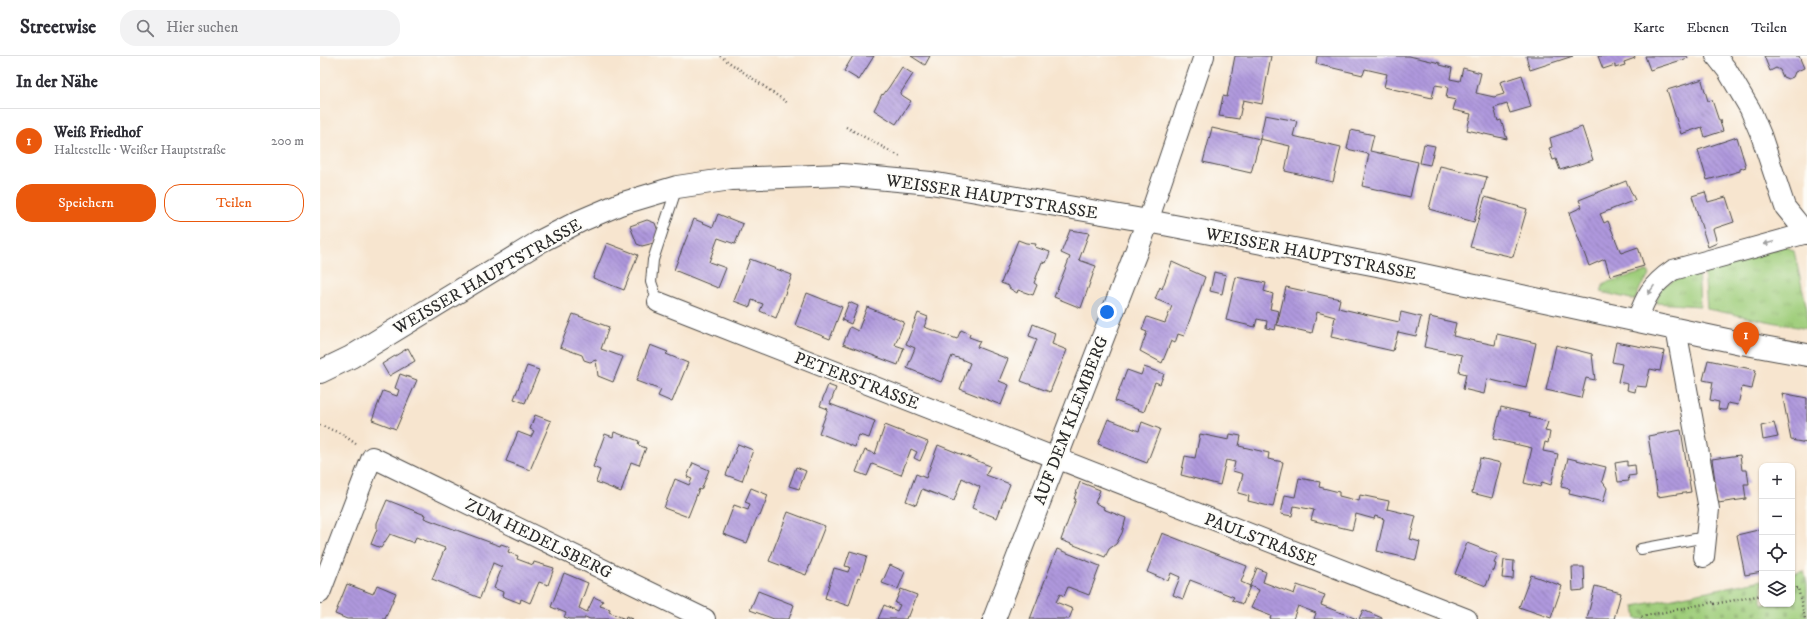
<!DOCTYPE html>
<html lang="de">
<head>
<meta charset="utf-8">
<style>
  :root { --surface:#fff; --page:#f2f2f3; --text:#2b2b33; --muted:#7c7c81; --line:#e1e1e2; --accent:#ea580c }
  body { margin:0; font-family:"IM FELL DW Pica",serif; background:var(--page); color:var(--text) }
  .controls { position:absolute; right:12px; bottom:12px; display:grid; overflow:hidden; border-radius:8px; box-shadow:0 1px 3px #0004 }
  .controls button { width:36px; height:36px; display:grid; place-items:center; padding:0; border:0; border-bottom:1px solid var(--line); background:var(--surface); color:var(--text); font:20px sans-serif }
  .you { position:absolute; left:787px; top:256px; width:14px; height:14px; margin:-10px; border:3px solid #fff; border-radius:50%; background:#1a73e8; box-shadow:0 0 0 6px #1a73e833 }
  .badge { display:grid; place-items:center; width:26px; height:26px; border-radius:50%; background:var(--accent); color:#fff; font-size:13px; font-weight:700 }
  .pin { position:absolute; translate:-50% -33px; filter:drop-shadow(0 1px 2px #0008) }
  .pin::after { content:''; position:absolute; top:21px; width:14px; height:12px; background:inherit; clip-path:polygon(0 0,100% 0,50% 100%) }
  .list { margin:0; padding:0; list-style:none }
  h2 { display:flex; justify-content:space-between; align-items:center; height:52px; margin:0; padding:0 16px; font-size:17px }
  h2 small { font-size:13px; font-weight:400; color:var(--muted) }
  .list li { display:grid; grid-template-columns:26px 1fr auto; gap:12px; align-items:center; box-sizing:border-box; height:64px; padding:0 16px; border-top:1px solid var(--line) }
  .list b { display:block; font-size:15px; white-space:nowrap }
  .list p { margin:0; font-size:13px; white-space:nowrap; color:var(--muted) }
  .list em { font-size:13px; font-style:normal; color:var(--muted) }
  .actions { display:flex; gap:8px; padding:12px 16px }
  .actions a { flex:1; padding:9px 0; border:1px solid var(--accent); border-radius:16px; text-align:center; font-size:14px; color:var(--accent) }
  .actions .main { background:var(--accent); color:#fff }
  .icon { flex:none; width:22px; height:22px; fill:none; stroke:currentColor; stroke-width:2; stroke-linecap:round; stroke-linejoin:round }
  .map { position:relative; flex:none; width:1487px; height:563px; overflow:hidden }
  header { display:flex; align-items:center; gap:24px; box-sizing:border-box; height:56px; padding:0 20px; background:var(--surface); border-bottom:1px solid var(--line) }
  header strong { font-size:19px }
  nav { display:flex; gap:22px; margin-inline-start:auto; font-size:14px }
  .search { width:280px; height:36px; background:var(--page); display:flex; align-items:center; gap:10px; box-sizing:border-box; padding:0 14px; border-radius:16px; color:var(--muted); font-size:15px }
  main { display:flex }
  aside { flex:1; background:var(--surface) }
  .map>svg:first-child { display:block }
  .grass { fill:url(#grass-tufts); stroke:#657c52 }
  .cemetery { fill:url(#cemetery-stones); stroke:#657c52 }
  .building { fill:url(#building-back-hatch) }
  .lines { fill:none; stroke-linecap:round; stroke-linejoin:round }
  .lane-casing { stroke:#4a4744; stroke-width:12 }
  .street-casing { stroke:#4a4744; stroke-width:22 }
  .secondary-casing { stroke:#4a4744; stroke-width:24 }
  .path { stroke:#4a4744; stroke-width:2.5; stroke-dasharray:1 3; stroke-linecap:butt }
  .lane { stroke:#fff; stroke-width:10 }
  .street { stroke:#fff; stroke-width:20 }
  .secondary { stroke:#fff; stroke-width:22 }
  .oneway { fill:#a0a0a0 }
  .labels { text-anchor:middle; stroke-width:4; stroke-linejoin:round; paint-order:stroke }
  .street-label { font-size:17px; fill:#2b2b2b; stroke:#fdfcf7 }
</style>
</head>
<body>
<header>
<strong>Streetwise</strong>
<div class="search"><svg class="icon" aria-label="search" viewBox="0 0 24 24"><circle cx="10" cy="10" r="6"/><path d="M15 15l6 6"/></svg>Hier suchen</div>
<nav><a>Karte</a><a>Ebenen</a><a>Teilen</a></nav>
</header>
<main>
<aside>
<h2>In der Nähe<small></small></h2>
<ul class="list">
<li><span class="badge">1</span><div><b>Weiß Friedhof</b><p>Haltestelle · Weißer Hauptstraße</p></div><em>200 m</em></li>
</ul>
<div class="actions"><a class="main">Speichern</a><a>Teilen</a></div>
</aside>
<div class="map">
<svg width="1487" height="563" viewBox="0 0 1487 563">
  <defs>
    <pattern id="grass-tufts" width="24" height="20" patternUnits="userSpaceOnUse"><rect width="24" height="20" fill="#9fcd7a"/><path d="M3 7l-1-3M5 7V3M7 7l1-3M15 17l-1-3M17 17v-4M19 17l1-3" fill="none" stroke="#89b06a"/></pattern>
    <pattern id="cemetery-stones" width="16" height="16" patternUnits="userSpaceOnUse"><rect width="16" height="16" fill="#9fcd7a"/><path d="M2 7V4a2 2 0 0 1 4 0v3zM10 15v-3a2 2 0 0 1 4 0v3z" fill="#89b06a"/></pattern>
    <pattern id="building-back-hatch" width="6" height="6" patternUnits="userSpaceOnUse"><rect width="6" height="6" fill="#af98dd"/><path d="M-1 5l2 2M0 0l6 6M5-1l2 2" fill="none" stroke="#8f7cb3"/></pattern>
  </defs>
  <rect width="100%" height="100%" fill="#fdfcf7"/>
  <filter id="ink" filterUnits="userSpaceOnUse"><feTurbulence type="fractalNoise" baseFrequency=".025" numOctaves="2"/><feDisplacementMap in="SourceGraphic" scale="8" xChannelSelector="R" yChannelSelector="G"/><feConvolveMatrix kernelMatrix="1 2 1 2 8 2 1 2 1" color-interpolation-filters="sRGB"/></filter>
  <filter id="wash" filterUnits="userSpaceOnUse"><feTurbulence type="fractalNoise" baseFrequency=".012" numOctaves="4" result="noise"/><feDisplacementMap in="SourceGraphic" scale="16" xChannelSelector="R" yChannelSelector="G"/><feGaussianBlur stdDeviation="0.9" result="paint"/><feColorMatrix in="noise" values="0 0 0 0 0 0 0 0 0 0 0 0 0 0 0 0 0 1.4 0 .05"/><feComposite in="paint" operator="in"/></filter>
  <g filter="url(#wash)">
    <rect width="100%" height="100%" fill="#f7e5cf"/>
    <g class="grass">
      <path d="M1465,190L1474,195L1487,253V273L1387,253L1384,211Z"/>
      <path d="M1378,212L1380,250L1336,247L1341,231Z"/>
      <path d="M1328,215L1330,219L1321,230L1315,244L1281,236L1284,227Z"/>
    </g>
    <path class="cemetery" d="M1484,515L1487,528V563H1316L1314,550L1442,524V548H1472V518Z"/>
    <g id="blocks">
      <g class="building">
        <path d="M533,0H554L539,24L524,15Z"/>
        <path d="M591,0H610L605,9Z"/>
        <path d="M915,0H951L942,48L923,44L919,63L899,60L903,40L907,41Z"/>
        <path d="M997,0H1089L1120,7V9L1132,12L1130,23L1140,25L1143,12L1161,17L1156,37L1174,41L1184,38L1180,26L1202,19L1211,51L1190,57L1187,48L1174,52L1178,65L1181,64L1187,83L1147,74L1151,58L1133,54L1136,44L1126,42L1128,31L1115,29L1112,42L1064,31L1067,18L1045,13L1043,19L996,8Z"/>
        <path d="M1206,0H1253L1210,14Z"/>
        <path d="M1278,0H1314L1315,2L1304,6L1305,9L1295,12V9L1283,13Z"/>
        <path d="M1325,0H1367L1368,2L1330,14Z"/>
        <path d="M1444,0H1479L1484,12L1475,16L1473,21L1468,23L1463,21L1460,14L1456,12L1450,15Z"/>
        <path d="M582,11L593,18L580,38L591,45L576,68L554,54L562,38L563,39L569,31Z"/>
        <path d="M1383,23L1382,25L1388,45L1392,44L1399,65H1402L1400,66L1403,75L1385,81L1382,71L1361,78L1347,34Z"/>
        <path d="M945,59L977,65L973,80L1021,91L1013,126L965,115L970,90L940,83L931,117L883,106L892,72L940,83Z"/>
        <path d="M1262,71L1273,104L1240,114L1236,103L1233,104L1229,92L1232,91L1230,82Z"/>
        <path d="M1031,74L1054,79L1050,95L1098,106L1090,141L1042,130L1049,98L1027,93Z"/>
        <path d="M1417,81L1426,111L1420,113V115L1387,124L1378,94Z"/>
        <path d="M1104,88L1115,90L1110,109L1100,107Z"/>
        <path d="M1120,110L1167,121L1154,166L1109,153Z"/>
        <path d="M1306,125L1315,144L1280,158L1284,167L1288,165L1301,197L1318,191L1324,210L1290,220L1285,203L1269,210L1249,157L1262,151L1259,144Z"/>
        <path d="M1385,136L1388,146L1406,141L1414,166L1393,173L1397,187L1388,191L1372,140Z"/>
        <path d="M1165,141L1207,153L1193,201L1150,191Z"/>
        <path d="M398,158L423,168L415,188L398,182L389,206L406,212L398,232L354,214L374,163L393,171Z"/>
        <path d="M327,164L335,167L338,175L334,187L322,190L317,188L310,170Z"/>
        <path d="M750,174L769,177L759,204L776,210L761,252L734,241L750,201L741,197Z"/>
        <path d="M698,184L706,187L716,188L715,191L730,196L726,207L722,206L714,227L717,229L713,239L698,234L697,237L689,232V230L681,227Z"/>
        <path d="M287,187L318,199L304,234L273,222Z"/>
        <path d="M430,203L472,219L456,262L440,255L443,248L432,244L430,251L414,245Z"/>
        <path d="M852,206L885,221L864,280L858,278L855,287L851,285L842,307L820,295L827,276L822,274L827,261L845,267L852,250L835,243L840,231L842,233Z"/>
        <path d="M894,216L906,219L902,238L890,235Z"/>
        <path d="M916,221L946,227L944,235L953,238L950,253L959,255L955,274L946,272L947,265L937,263L935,271L906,264Z"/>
        <path d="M966,231L1020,243L1018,252L1079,266L1081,256L1101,261L1096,280L1078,276L1073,295L1011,281L1015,261L997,256L992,277L957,269Z"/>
        <path d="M487,237L522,251L510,283L475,269Z"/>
        <path d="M529,246L538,250L531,268L522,264Z"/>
        <path d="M547,251L584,266L575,289L584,292L578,309L523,288L530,271L538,275Z"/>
        <path d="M598,257L608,261L604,271L637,283L641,274L650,278L649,281L660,285L657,291L688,303L679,325L689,329L681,349L640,333L650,307L641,303L632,300L621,326L587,312L595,292L586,288Z"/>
        <path d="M253,258L289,271L281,293L303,301L293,326L278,320L276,304L270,306L264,304L262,299L240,291Z"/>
        <path d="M1110,261L1136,267L1133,280L1146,283L1175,289L1177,278L1216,287L1206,332L1167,323L1164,338L1143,333L1146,318L1139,316L1142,299L1104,291Z"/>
        <path d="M713,268L735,277L732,288L747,294L730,336L701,325L717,283L709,280Z"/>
        <path d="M1296,286L1344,295L1340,315L1330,313L1326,331L1316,330L1315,336L1307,334L1308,328L1298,326L1302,308L1292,306Z"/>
        <path d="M330,289L348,296L346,298L368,307L352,346L338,340L341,334L316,325Z"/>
        <path d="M1236,289L1272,298L1275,324L1266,322L1261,342L1226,334Z"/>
        <path d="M88,292L95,305L69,320L62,308Z"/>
        <path d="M1388,304L1436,314L1432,333L1422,331L1418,349L1408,347L1406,354H1402L1398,353L1399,346L1390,344L1393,326L1383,324Z"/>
        <path d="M207,310L219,314L205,347L194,343Z"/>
        <path d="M824,311L844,318L840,328L835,326L824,356L795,345L807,314L821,319Z"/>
        <path d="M80,318L97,324L76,373L52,364L63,335L77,340L79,334L75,332Z"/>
        <path d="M508,329L516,332L510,348L555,365L549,382L539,379L535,391L499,377L508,353L500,350Z"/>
        <path d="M1462,337L1487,342V387L1471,384Z"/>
        <path d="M1181,351L1210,358L1209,361L1228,366L1225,375L1230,376L1228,387L1225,386L1223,395L1238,398L1231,429L1222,426L1220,431L1204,427L1212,392L1173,383Z"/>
        <path d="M215,359L231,365L210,414L186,405L198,376L211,381L214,375L210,373Z"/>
        <path d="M788,363L819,375L822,366L840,373L827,407L778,388Z"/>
        <path d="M1454,367L1458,381L1443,384L1441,370Z"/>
        <path d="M565,369L608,386L600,405L594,402L597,396L591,393L581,419L552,408L547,420L536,416L545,394L555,398Z"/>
        <path d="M1361,374L1371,436L1338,441L1328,380Z"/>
        <path d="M294,376L319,385L318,389L326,392L319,409L311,406L301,436L276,426L280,414L273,411L285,378L293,381Z"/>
        <path d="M880,378L909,384L910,378L921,380L919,390L949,397L948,403L963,406L953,451L928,445L929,440L918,437L923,418L913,415L915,406L906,404L900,429L861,419L865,400L875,402Z"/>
        <path d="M418,388L433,394L422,425L406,419Z"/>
        <path d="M618,389L670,410L666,419L690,428L677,462L652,452L660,431L642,422L634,445L602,433L596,449L586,445L596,418L606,422Z"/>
        <path d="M1420,399L1422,414H1427L1429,428H1424L1426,443L1398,447L1392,403Z"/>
        <path d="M1160,402L1181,407L1172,442L1152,437Z"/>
        <path d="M1248,402L1286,411L1282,425L1287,432L1283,446L1249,438L1250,433L1241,431Z"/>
        <path d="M1307,405V410L1315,409L1316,419L1308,420L1309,425L1298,426L1295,407Z"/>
        <path d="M373,407L389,414L381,434L379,433L368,461L344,452L355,423L369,429L372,423L367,421Z"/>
        <path d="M476,411L486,415L479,433L469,430Z"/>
        <path d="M979,422L1000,426L999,431L1019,436V440L1039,445L1040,439L1069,445L1067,453L1096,460L1090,483L1100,486L1096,504L1057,495L1064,463L1055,460L1054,463L1036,458L1032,474L991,464L994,454L974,450L972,460L961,458L965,439L975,441Z"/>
        <path d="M760,426L780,434L775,447L784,451L783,453L806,462L802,477L796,488L789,493L785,501L741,484L756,443H754Z"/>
        <path d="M431,432L448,439L440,460L438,459L427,487L403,478L414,449L428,454L430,448L425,446Z"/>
        <path d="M67,444L105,459L104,462L120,468L180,490L181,488L190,491L188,496L198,500L197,503L213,509L214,506L234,512L228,529L219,526L210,547L201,543L200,547L182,540L183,536L174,532L182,511L173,507L160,542L112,523L125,492L96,481L94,487L70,478L61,492L51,488L57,473V467Z"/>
        <path d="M468,456L505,470L486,519L449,505Z"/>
        <path d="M1442,473V516L1425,519L1417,479Z"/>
        <path d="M842,477L927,510L921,526L930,530L923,548L912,544L914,541L870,524L863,543L853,539L860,521L851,517L848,525L827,516Z"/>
        <path d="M1147,487L1178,499L1174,507L1176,508L1174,515L1172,514L1166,530L1135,518Z"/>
        <path d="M737,493L780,510L769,539L748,531L744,540L740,538L736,546L753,553L749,563H710Z"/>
        <path d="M530,495L547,500L540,522L538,521L529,550L505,542L514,512L528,516L530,511L525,510Z"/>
        <path d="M1184,504L1194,505L1193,523L1182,522Z"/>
        <path d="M570,509L585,516L578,533L562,527Z"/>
        <path d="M1252,511H1264L1265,534L1253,535Z"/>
        <path d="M937,512L946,516L943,526L974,538L977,529L994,535L1005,539L1001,549L1037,563H994L996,557L978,550L973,563H950L951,560L931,552L939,534L930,530Z"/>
        <path d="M244,517L268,527L259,552L267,556L274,541L283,545L280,550L290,553L289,556L305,563L306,560L313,563H270L265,561V563H250L244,561L246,557L231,551Z"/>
        <path d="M1211,519L1242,530L1231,562L1199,551Z"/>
        <path d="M27,528L53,538L57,529L76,537L65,563H27L15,558Z"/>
        <path d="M1275,530L1301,537L1294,563H1267Z"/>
        <path d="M581,533L597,539L589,560H587L586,563H558L564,549L577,555L580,549L575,547Z"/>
        <path d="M438,535L474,549L469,563H454L430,554Z"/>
        <path d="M1043,554L1062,562V563H1039Z"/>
      </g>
    </g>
  </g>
  <g filter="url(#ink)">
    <use href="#blocks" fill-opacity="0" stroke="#4a4744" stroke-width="1"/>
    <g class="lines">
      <defs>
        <g id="lane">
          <path d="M338,246L331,226L333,204L357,131"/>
          <path d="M1321,493L1386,481"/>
        </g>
        <g id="street">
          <path d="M1396,0L1407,14L1430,53L1441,79L1465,151L1487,178"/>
          <path d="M828,165L884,0"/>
          <path d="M338,246L1147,563"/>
          <path d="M1317,264C1326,240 1331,229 1353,214L1487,177"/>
          <path d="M1356,273L1389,453L1384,501"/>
          <path d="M0,537L52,401L385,563"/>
        </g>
        <g id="secondary">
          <path d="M0,316L31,301L221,185L260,165L300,148L357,131L411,123L522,119L611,127L828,165L1057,209L1421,287L1487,299"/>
          <path d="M674,563L828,165"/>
        </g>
      </defs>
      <use href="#lane" class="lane-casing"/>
      <use href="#street" class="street-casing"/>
      <use href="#secondary" class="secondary-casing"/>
      <g class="path">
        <path d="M400,0L468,47"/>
        <path d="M526,71L581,101"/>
        <path d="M0,369L22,378L36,388"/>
        <path d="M1472,533L1478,532L1485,563"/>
        <path d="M1394,548L1442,539"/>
        <path d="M1321,563L1320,561L1394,546"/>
      </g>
      <use href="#lane" class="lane"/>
      <use href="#street" class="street"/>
      <use href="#secondary" class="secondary"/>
    </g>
    <defs><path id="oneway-solid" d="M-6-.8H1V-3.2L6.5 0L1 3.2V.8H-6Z"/></defs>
    <g class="oneway">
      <use href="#oneway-solid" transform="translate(1449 187) rotate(165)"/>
      <use href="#oneway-solid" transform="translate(1331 234) rotate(125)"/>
    </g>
  </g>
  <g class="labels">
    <g class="street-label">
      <text transform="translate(672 140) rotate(9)" y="6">WEISSER HAUPTSTRASSE</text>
      <text transform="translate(991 197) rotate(11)" y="6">WEISSER HAUPTSTRASSE</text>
      <text transform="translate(167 220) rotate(-30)" y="6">WEISSER HAUPTSTRASSE</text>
      <text transform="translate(537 324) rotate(21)" y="6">PETERSTRASSE</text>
      <text transform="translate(750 364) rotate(-69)" y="6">AUF DEM KLEMBERG</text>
      <text transform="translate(219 482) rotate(26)" y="6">ZUM HEDELSBERG</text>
      <text transform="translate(941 483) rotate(21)" y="6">PAULSTRASSE</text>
    </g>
  </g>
</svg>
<div class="controls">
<button>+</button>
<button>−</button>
<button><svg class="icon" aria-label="locate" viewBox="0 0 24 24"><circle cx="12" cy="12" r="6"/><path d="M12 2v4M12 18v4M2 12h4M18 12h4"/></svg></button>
<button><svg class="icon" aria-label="layers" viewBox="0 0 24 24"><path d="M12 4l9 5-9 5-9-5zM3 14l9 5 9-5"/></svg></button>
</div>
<div class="you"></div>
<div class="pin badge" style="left:1426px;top:299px">1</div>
</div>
</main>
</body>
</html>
